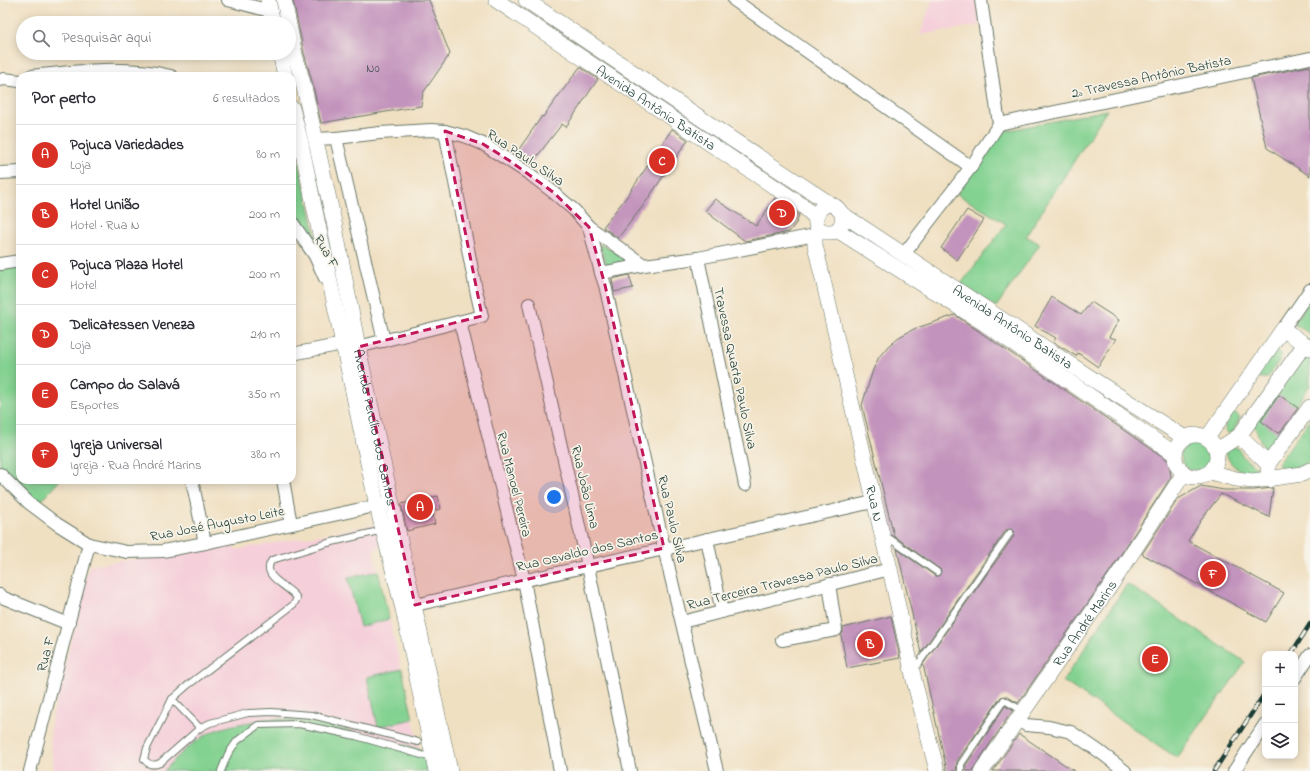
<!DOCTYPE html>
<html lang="pt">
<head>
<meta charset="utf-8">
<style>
  :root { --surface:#fff; --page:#f2f2f3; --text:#2b2b33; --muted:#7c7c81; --line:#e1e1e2; --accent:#d93025 }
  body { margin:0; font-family:"Indie Flower",sans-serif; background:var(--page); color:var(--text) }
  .controls { position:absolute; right:12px; bottom:12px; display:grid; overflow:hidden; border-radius:8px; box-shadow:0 2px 10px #0003 }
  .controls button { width:36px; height:36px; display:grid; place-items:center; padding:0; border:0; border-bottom:1px solid var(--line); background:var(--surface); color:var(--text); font:20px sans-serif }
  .you { position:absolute; left:554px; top:497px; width:14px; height:14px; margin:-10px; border:3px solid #fff; border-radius:50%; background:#1a73e8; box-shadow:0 0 0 6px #1a73e833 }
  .badge { display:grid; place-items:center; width:26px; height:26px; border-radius:50%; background:var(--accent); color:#fff; font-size:13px; font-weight:700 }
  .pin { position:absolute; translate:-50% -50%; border:2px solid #fff; box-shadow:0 1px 4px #0006 }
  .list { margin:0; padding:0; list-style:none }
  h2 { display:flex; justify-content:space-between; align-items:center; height:52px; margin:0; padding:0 16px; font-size:17px }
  h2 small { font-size:13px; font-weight:400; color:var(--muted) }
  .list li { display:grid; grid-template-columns:26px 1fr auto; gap:12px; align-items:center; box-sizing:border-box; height:60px; padding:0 16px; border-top:1px solid var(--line) }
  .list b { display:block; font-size:15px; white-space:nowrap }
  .list p { margin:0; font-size:13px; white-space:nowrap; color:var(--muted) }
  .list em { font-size:13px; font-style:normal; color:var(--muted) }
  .icon { flex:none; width:22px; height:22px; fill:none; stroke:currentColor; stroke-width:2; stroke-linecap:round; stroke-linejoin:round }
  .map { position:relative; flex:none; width:1310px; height:771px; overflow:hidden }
  .search { position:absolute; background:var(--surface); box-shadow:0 2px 10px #0003; left:16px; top:16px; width:280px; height:44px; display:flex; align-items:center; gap:10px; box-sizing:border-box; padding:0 14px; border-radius:22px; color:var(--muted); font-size:15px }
  .panel { position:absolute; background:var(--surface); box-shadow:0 2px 10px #0003; left:16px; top:72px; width:280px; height:412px; border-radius:12px }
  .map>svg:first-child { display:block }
  .built { fill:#f5cfda }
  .green { fill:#83d291; stroke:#518862 }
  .building { fill:#c293bc }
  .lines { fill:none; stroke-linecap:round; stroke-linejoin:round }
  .service-casing { stroke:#687666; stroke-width:8 }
  .minor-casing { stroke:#687666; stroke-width:14 }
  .tertiary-casing { stroke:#687666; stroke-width:16 }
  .service { stroke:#fff; stroke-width:6 }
  .minor { stroke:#fff; stroke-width:12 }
  .tertiary { stroke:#fff; stroke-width:15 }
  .rail-casing { stroke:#1f3d34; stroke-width:4.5 }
  .rail { stroke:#f7f3e8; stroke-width:3; stroke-dasharray:9; stroke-linecap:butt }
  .marked { fill:#c2185b; fill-opacity:0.2; stroke:#c2185b; stroke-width:3; stroke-dasharray:8 5; stroke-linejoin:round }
  .labels { text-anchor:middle; stroke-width:3.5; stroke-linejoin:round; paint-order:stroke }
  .number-label { font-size:12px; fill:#485256 }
  .street-label { font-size:14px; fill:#1f3d34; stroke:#f7f3e8 }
</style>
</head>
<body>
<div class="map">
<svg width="1310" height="771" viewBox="0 0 1310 771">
  <rect width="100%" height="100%" fill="#f7f3e8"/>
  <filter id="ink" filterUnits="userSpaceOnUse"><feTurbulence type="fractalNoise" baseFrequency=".025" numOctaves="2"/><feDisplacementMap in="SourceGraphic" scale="8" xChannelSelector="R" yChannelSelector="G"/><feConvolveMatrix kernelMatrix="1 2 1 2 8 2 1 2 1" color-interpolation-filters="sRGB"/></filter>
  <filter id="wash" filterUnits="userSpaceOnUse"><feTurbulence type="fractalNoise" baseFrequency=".012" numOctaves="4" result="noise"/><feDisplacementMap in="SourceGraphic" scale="16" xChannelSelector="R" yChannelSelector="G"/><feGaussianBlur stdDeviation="0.9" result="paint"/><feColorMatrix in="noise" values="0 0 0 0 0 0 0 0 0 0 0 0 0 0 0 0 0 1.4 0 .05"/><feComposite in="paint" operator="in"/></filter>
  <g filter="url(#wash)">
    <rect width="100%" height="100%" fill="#f0e0c2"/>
    <g class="built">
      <path d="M932,0H976L980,25L920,35Z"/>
      <path d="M375,525L381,547L373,550L420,749L320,723L288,719H265L218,729L175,758L164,771H54L50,741L51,722L89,566L234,544L235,550Z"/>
    </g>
    <g class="green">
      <path d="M1107,110L1026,236L1040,244L996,307L961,284L1006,224L957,194L1000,132Z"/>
      <path d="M292,131L319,251L292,210Z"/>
      <path d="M599,244L633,261L607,265Z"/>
      <path d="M20,265V480H60L37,505L0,465V268Z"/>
      <path d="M1310,300V334L1294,324Z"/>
      <path d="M1275,349L1281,353V358L1269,376L1267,378H1260L1258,373Z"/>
      <path d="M1310,357V385L1266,454L1254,425L1303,359Z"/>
      <path d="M1233,413L1237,414L1240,417L1233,432L1229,433L1225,431V425Z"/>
      <path d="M1310,420V462C1300,467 1292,469 1281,468L1278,463Z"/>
      <circle cx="1196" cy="456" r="15"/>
      <path d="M1234,447L1238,448L1244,458L1256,467V471C1242,476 1224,463 1227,449Z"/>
      <path d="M378,571L389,619L360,627L348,578Z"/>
      <path d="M1127,584L1245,662L1177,758L1063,681Z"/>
      <path d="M402,669L413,719L378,727L367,677Z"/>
      <path d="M265,719H288L320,723L423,750L427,771H164C179,754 197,737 219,729C233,724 250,723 265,719Z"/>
    </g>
    <g id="blocks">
      <g class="building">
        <path d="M293,0H429L450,54L423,93L421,106L321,123L312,81L304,53Z"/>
        <path d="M1310,66V176L1267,148L1251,78Z"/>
        <path d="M580,67L598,79L566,127L562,124L532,163L517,152L542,116L543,117Z"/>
        <path d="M672,129L688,140L643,206L618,238L603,227L628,195Z"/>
        <path d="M775,198L799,215L796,223L789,232L745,241L705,211L715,199L756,226Z"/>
        <path d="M967,210L984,220L957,260L941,248Z"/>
        <path d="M629,275L633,288L614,292L612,279Z"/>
        <path d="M1052,297L1081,315L1091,302L1119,320L1109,337L1116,339L1098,367L1078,353L1076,356L1053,342L1056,338L1035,326Z"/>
        <path d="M955,315L1169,461L1171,477L1110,571L1018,703L1006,696L1001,697L957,761L956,771H947L923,664L1014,536V531L1011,529L1006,530L921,653L897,549L935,576H939L941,570L894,536L862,405L873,370L879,357L888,346L899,337L914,329Z"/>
        <path d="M1279,395L1298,408L1279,434L1261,421Z"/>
        <path d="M1201,486L1224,490H1254L1273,488L1269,517L1221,494L1201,520L1188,541L1284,593L1266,622L1142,554L1178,499Z"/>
        <path d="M438,496L441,509L432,511L435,524L407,531L401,504Z"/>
        <path d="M891,616L900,658L847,668L841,635L843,632V628Z"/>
        <path d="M1005,706L1013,710L975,766L973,771H966V765Z"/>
        <path d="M1019,734L1074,771H993Z"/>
      </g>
    </g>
  </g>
  <g filter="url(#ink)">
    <use href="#blocks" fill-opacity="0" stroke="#687666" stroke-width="1"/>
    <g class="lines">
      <defs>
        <g id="service">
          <path d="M383,530L328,543L272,560C259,577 290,586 297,598L294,604L289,608L188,685L172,699L147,748L144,759C148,765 153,766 160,763L200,728L210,723L248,713L271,712L312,715L418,742"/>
          <path d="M886,536L937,572"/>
          <path d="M914,670L1010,533"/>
          <path d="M172,699L200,728"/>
          <path d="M221,771L228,754L237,741L258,725L299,724L356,736L432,758"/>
          <path d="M961,771V764L1004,700L1023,711"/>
        </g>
        <g id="minor">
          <path d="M228,0L270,11"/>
          <path d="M734,0L971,167"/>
          <path d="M31,76C77,71 124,65 171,76"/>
          <path d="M0,80L4,79L20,81"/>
          <path d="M999,124L1310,58"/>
          <path d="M336,138L384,341"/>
          <path d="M315,139L336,138L380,133L431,130L445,131L464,136L483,144L531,175L553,192L574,210L589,227L644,265"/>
          <path d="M0,173L20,172"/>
          <path d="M292,222L315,256L325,278"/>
          <path d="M589,227L601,273L605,285L664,548L717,771"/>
          <path d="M904,254L971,167L999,124L981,0"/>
          <path d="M698,258L745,485"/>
          <path d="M0,264L20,261"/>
          <path d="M601,273L644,265L698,258L815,235"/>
          <path d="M529,304L588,566L630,771"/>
          <path d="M460,322L524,580L560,771"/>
          <path d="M1283,329L1310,290"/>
          <path d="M358,347L482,316L476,290L445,131"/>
          <path d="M292,354L343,344"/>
          <path d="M0,474L29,503L57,524L89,544L127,552L163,551L205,543L384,504"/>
          <path d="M192,480L205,543"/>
          <path d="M283,480L291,524"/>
          <path d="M707,539L722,612"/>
          <path d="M0,595L4,598L69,624"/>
          <path d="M406,608L415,605L873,502"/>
          <path d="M682,622L890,569"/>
          <path d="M782,640L836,630L829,584"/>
          <path d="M1295,678L1310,655"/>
          <path d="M1017,720L1026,725L1049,727L1071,732L1100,752L1125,771"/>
          <path d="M30,771L89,544"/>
          <path d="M1234,771L1265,724"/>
        </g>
        <g id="tertiary">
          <path d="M268,0L273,23"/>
          <path id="s1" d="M284,0L295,55L303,83L334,222L358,347L450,771"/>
          <path id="s2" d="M496,0L803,206L815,217"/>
          <path d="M526,0L733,140L832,205"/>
          <path d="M280,53L285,76"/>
          <path d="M292,108L300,139L377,506L403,609L436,771"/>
          <path id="s3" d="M842,214C844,222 840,232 830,232C800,234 824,184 842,214L1094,380L1185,438"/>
          <path id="s4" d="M820,229L815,235V245L890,569L914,680L937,771"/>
          <path d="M837,230L985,324L1175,454"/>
          <circle cx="1196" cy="456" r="21"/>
          <path d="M1239,436L1268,464"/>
          <path d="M1207,438L1283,329L1310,348"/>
          <path d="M1217,450L1239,436L1305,344"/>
          <path d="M1210,472L1236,479L1253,481L1302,474L1310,470"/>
          <path d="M1269,480L1268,464L1310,407"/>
          <path id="s5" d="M982,771L1117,576L1184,473"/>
        </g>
      </defs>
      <use href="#service" class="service-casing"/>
      <use href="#minor" class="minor-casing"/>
      <use href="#tertiary" class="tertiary-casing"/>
      <use href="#service" class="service"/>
      <use href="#minor" class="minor"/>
      <use href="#tertiary" class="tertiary"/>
      <defs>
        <g id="rail">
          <path d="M1291,654L1310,624"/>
          <path d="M1214,771L1265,693"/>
        </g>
      </defs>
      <use href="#rail" class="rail-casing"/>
      <use href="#rail" class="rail"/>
    </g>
  </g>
  <path class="marked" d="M445,131L483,144L510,161L553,192L589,227L605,285L664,548L415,605L358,347L482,316Z"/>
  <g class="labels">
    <g class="number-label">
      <text x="373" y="72">N0</text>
    </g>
    <g class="street-label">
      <text transform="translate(1151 76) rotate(-12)" y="5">2ª Travessa Antônio Batista</text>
      <text dy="5" stroke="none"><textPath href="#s2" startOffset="193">Avenida Antônio Batista</textPath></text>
      <text transform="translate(526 157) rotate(34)" y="5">Rua Paulo Silva</text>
      <text transform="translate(327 251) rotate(60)" y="5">Rua F</text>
      <text dy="5" stroke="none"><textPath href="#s3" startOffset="290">Avenida Antônio Batista</textPath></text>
      <text transform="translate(736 368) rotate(78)" y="5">Travessa Quarta Paulo Silva</text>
      <text dy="5" stroke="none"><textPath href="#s1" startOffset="437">Avenida Percílio dos Santos</textPath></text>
      <text transform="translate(515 484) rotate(76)" y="5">Rua Manoel Pereira</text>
      <text transform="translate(586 487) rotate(77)" y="5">Rua João Lima</text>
      <text dy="5" stroke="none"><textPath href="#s4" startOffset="283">Rua N</textPath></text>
      <text transform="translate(673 519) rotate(77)" y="5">Rua Paulo Silva</text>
      <text transform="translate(217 523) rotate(-11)" y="5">Rua José Augusto Leite</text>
      <text transform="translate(587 550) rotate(-13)" y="5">Rua Osvaldo dos Santos</text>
      <text transform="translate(782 581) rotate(-14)" y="5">Rua Terceira Travessa Paulo Silva</text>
      <text dy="5" stroke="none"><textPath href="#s5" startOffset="180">Rua André Marins</textPath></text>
      <text transform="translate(45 654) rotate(-75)" y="5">Rua F</text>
    </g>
  </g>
</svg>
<div class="controls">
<button>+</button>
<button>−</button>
<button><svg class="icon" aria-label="layers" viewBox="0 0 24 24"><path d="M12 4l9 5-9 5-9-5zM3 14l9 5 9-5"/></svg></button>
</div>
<div class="you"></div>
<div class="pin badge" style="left:420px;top:507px">A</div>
<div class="pin badge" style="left:870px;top:644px">B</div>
<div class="pin badge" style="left:662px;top:161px">C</div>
<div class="pin badge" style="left:782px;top:213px">D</div>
<div class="pin badge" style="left:1155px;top:659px">E</div>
<div class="pin badge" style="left:1213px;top:574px">F</div>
<div class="search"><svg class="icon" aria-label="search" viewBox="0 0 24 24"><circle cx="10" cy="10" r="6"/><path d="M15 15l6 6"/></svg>Pesquisar aqui</div>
<section class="panel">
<h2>Por perto<small>6 resultados</small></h2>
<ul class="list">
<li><span class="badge">A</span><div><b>Pojuca Variedades</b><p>Loja</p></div><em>80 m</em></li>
<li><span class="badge">B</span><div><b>Hotel União</b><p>Hotel · Rua N</p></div><em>200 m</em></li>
<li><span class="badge">C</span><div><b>Pojuca Plaza Hotel</b><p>Hotel</p></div><em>200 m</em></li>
<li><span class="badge">D</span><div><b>Delicatessen Veneza</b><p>Loja</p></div><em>210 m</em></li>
<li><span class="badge">E</span><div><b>Campo do Salavá</b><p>Esportes</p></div><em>350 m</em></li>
<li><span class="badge">F</span><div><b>Igreja Universal</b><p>Igreja · Rua André Marins</p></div><em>380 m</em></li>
</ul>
</section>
</div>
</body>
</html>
